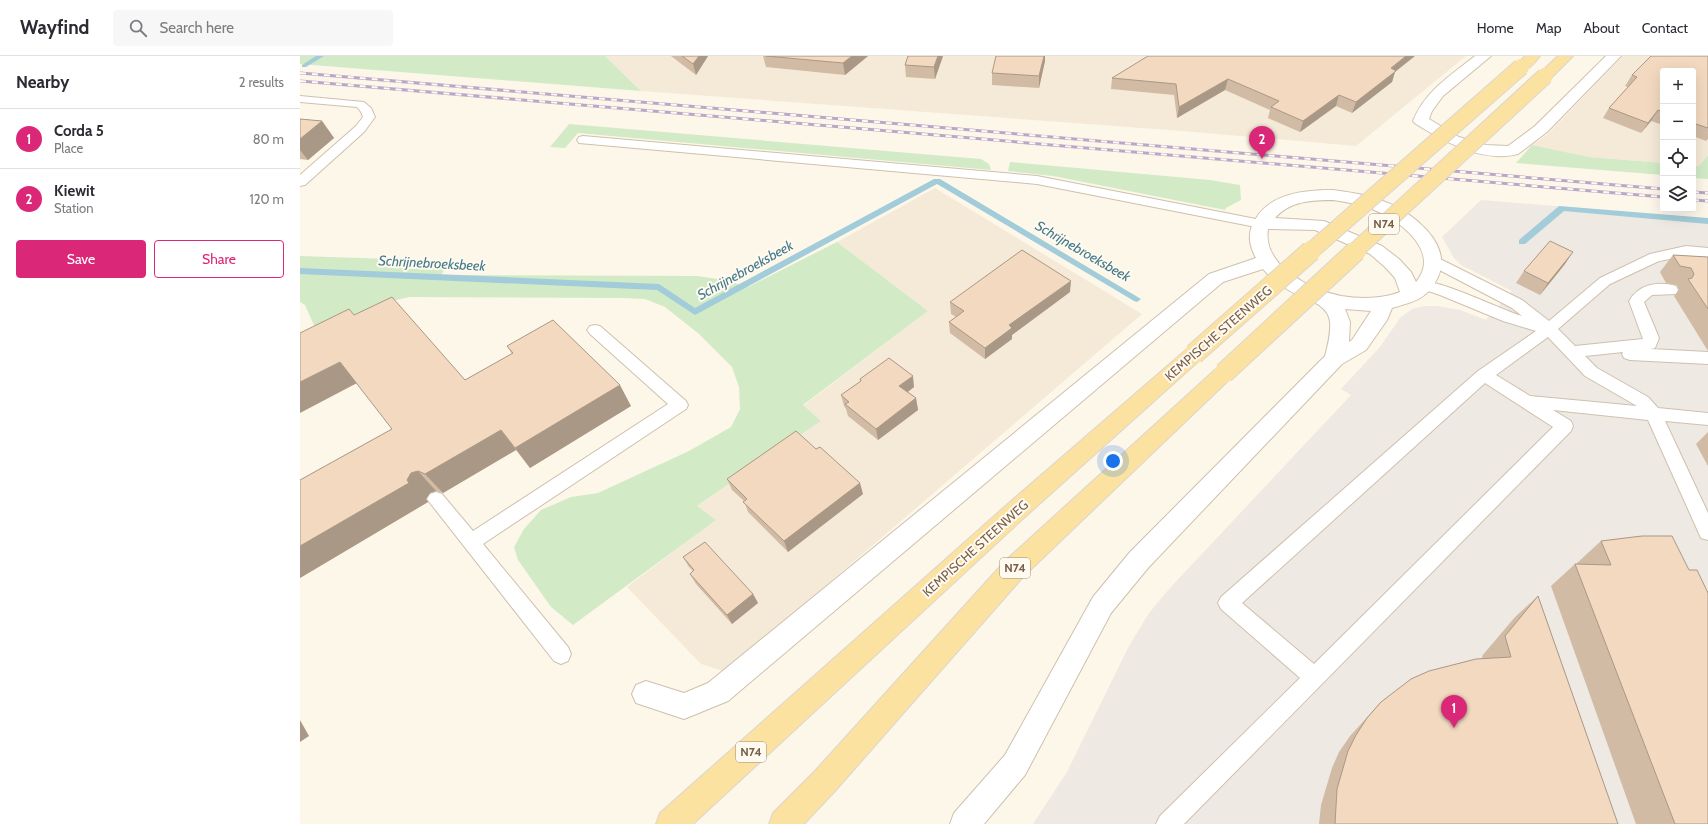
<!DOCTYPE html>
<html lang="en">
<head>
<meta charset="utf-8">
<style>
  :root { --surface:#fff; --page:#f7f7f7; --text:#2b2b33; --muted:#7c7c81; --line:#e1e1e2; --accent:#db2777 }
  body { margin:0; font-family:Cabin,sans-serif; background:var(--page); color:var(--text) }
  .controls { position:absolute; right:12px; top:12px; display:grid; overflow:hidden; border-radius:4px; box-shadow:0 4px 16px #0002 }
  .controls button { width:36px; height:36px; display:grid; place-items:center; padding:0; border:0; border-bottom:1px solid var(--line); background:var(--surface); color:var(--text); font:20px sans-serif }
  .you { position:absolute; left:813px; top:405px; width:14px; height:14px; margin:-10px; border:3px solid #fff; border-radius:50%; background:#1a73e8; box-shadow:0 0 0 6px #1a73e833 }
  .badge { display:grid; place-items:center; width:26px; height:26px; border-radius:50%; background:var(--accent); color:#fff; font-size:13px; font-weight:700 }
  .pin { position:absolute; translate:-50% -33px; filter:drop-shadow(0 1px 2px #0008) }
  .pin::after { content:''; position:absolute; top:21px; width:14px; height:12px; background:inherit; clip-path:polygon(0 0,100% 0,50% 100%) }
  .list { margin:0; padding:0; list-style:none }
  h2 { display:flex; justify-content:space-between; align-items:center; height:52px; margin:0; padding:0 16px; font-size:17px }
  h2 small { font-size:13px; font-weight:400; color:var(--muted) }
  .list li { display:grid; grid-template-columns:26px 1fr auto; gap:12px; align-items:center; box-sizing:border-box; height:60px; padding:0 16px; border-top:1px solid var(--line) }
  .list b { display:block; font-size:15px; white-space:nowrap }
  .list p { margin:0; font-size:13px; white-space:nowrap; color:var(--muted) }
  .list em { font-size:13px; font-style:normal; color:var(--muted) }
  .actions { display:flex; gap:8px; padding:12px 16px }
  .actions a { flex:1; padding:9px 0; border:1px solid var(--accent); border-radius:4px; text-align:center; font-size:14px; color:var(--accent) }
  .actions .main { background:var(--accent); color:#fff }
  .icon { flex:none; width:22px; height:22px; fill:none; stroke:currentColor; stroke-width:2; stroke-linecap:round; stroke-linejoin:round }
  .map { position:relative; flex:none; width:1408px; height:768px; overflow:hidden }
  header { display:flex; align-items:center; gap:24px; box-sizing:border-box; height:56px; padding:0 20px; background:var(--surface); border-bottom:1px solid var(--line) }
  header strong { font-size:19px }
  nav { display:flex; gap:22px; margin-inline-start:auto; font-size:14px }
  .search { width:280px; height:36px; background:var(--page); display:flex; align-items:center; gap:10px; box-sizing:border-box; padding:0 14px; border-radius:4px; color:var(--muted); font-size:15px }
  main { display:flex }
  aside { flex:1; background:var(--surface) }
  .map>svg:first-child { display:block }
  .residential { fill:#f5ead7 }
  .industrial { fill:#eee9e2 }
  .green { fill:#d2ebc6 }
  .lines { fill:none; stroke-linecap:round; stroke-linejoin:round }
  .stream { fill:#a2ccd9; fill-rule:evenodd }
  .service-casing { stroke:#cfc0ad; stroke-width:2 }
  .minor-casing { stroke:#cfc0ad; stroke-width:2 }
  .primary-casing { stroke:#dcd5d0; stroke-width:2 }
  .service { fill:#fff; fill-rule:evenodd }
  .minor { fill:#fff; fill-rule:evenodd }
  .primary { fill:#fbe2a1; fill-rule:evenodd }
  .rail-casing { stroke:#bba6c8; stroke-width:3 }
  .rail { stroke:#fffaef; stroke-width:2; stroke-dasharray:6; stroke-linecap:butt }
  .primary-bridge-far1-casing { stroke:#dcd5d0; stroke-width:18; stroke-linecap:butt }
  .primary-bridge-casing { stroke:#dcd5d0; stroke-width:22; stroke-linecap:butt }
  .primary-bridge-far1 { stroke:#fbe2a1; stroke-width:16 }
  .primary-bridge { stroke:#fbe2a1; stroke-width:20 }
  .wall { fill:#d1bba5 }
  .shaded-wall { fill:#aa9886 }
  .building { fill:#f3d9c0; stroke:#aa9886 }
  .labels { text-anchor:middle; stroke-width:4; stroke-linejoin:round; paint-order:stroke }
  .shield { fill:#fffaef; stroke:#a08e7c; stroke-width:1 }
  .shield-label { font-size:12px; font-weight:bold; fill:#785f4b }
  .street-label { font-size:13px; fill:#785f4b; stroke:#fffaef }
  .water-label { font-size:14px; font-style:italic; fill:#447a8b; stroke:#fffaef }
</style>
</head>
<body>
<header>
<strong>Wayfind</strong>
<div class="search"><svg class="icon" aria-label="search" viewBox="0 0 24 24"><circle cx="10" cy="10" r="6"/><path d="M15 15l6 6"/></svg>Search here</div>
<nav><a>Home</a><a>Map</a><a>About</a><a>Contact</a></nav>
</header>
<main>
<aside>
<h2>Nearby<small>2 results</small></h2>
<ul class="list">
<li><span class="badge">1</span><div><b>Corda 5</b><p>Place</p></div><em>80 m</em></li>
<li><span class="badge">2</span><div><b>Kiewit</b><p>Station</p></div><em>120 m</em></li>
</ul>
<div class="actions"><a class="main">Save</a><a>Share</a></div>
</aside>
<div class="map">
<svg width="1408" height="768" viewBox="0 0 1408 768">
  <rect width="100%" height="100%" fill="#fdf7e9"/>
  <g class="residential">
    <path d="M305,0H1166L1056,90L882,75L341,35Z"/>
    <path d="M1323,0H1408V99L1399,110H1393V15H1363V107L1289,101L1232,89L1247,79Z"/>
    <path d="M635,132L842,258L523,532L423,615L401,608L327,531L415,464L396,451L521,365L503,350L628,255L537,186Z"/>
  </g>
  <path class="industrial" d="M1181,144L1408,163V768H733L767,716L829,590L849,557L870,532L1051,339L1041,333L1080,291L1100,262L1112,253L1124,250H1137L1160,254L1186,264L1212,235L1161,209L1154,202L1142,181Z"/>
  <g class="green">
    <path d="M0,0H305L341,35L0,8Z"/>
    <path d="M269,68L681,103L689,108L691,114L278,77L265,92L250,91Z"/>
    <path d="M1232,89L1289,101L1363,107V119L1216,107Z"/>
    <path d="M1408,99V123L1393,122V110H1399Z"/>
    <path d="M710,106L910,124L940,129L941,144L926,152L925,154L753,120L708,115Z"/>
    <path d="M537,186L628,255L503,349L521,365L397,450L416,464L273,569L251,551L218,504L214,491L224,473L241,454L271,441L298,437L389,395L431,371L440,353L439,331L432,311L399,278L365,251L345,243L323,242L109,241L73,250L17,276L5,249L0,246V200L151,205L141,219L397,220L424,224L448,231Z"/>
  </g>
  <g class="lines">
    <g class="stream">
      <path d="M16,0H24L6,11H2V9Z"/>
      <path d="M634,123H640L841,243L837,246L834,245L637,128L395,259L357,234L0,218V212L359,228L395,252Z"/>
      <path d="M1259,150L1408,162V168L1264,155L1225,188H1219V184Z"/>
    </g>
    <defs>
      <g id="service">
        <path d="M0,40L64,46L71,52L75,61L64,76L5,129L0,130V119L56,70L63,61L61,56L57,51L0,46Z"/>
        <path d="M283,80L737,120L961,164L966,165L968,168L966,171L961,172L737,128L279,87L277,84L279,81Z"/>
        <path d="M1386,190L1408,192V202L1386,200L1359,205L1310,228L1258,273L1275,290L1343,283L1329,245C1339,228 1358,225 1376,230L1378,234L1376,238L1352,239L1344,246L1359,282L1355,292L1351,293L1408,296V308L1330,304L1324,302L1322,298L1323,296L1285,300L1297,312L1348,341L1358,352L1408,357V369L1365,365L1408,457V484L1401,482L1348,364L1253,354L1271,365L1273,370L1271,375L884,768H856L860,760L1000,622L921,553L918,547L921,541L1178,315L1236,275L1203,265L1140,239L1119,232L1117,229L1119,226C1136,221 1201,254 1222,260L1212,252L1128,208L1126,205L1128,202L1133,200L1138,202L1222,244L1249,265L1300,222L1350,198ZM1248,281L1285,320L1337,350L1230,340L1196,319ZM1185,327L1253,371L1014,608L942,547Z"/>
        <path d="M295,269L300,270L386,345L388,349L386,353L183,488L268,591L271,598L268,605L261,608L254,605L127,443L130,438L136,436L142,438L173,475L368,348L290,278L287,274L290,270Z"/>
      </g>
      <g id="minor">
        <path d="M1175,0H1191L1143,40L1132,55L1129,63L1159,81L1186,89L1208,90L1235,70L1306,0H1321L1247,76L1218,98C1182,107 1145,86 1116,68L1113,65C1125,35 1151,19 1175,0Z"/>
        <path d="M1033,134C1056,137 1080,141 1100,153C1123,166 1151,193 1138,221C1134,229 1129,237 1120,242C1112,247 1101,249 1092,252L1087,264L1066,294L1042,308L848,512L811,557L725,719L684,768H650L654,757L705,699L793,541L830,496L1025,300C1028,289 1031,277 1030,266C1028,247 1004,243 990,235C980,229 970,222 963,213L923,226L428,645L384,663L336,647L332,638L336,629L346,625L384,637L408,627L909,218L956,202C949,190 947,176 955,164C970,137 1005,134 1033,134ZM1033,144C1046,146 1060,148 1072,153C1098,163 1142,195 1116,226L1111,216L1099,203L1082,190L1024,165L975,162C990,145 1012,144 1033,144ZM968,173L1015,174L1070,198L1085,211L1095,222L1100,236C1082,243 1060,243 1041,240C1011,234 962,210 968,173ZM1045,253L1071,255L1052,284L1049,286L1050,266Z"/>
      </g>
      <g id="primary">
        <path d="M1225,0H1240C1234,8 1226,17 1216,14L1214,11Z"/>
        <path d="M1258,0H1273L1250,23L1245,24L1240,23L1238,20L1240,17Z"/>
        <path d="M894,291L901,293L904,298L901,303L726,460L393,768H356L360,757L710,446L887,293Z"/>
        <path d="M924,309L931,312L934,317L931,322L723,521L535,735L504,768H469L473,757L515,715L705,505L917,312Z"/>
      </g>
    </defs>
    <use href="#service" class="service-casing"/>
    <use href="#minor" class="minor-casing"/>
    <use href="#primary" class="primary-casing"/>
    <use href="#service" class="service"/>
    <use href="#minor" class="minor"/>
    <use href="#primary" class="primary"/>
    <defs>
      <g id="rail">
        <path d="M0,17L1363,133"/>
        <path d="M0,25L1363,141"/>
        <path d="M1393,136L1408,137"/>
        <path d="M1393,144L1408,145"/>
      </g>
    </defs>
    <use href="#rail" class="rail-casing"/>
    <use href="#rail" class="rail"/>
    <defs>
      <g id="primary-bridge-far1">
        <path d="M1010,196L1221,11"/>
        <path d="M1054,196L1245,20"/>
      </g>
      <g id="primary-bridge">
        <path d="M894,298L1011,195"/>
        <path d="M924,317L1056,195"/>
      </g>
    </defs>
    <use href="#primary-bridge-far1" class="primary-bridge-far1-casing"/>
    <use href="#primary-bridge" class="primary-bridge-casing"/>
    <use href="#primary-bridge-far1" class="primary-bridge-far1"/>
    <use href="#primary-bridge" class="primary-bridge"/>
  </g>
  <g class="wall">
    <path d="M371,0H408L396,19Z"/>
    <path d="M463,0H568L545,19L466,11Z"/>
    <path d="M608,0H643L635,23L606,21L605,9Z"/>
    <path d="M1408,0V83L1406,85L1393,80V15H1363V69L1351,65L1341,77L1303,62L1309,52L1328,31L1325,30L1332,19Z"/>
    <path d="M745,5L739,32L692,29V17Z"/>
    <path d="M1095,16L1092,26L1052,57L1036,50L1000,76L968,62L970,54L925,34L877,62L874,39L811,33L812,22Z"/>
    <path d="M0,63L22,65L34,82L8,104L0,103Z"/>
    <path d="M1373,199L1408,201V295L1374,240L1379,234L1377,229L1366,227L1360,216Z"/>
    <path d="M1265,208L1240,239L1216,227L1224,215Z"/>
    <path d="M770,236L712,279V283L685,303L650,277L649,266L656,261L651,258L650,246Z"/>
    <path d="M54,259L165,324L212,298L207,290L331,350L230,412L216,394L143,437L136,435L130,437L126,443L128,446L0,522V424L92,373Z"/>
    <path d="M560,323L614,331L608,336L616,342L618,354L578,384L548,360L546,353L544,350L541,339L560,326Z"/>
    <path d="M1408,376V410L1396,388Z"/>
    <path d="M427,423L563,438L488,496L448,456L444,445L432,434Z"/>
    <path d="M1342,480L1408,768H1336L1251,530L1275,508H1276L1301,485Z"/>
    <path d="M383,501L453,538L458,547L432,568L396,528L390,518L393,515L389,511Z"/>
    <path d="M1238,540L1318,768H1019L1021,749L1032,712L1039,696L1050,680L1081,646L1183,603L1182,600L1215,561Z"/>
  </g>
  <g class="shaded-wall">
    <path d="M399,0H408L396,19L393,8Z"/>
    <path d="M552,0H568L545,19L543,7Z"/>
    <path d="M638,0H643L635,23L634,11Z"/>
    <path d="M744,0H745V5L739,32V20Z"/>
    <path d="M1106,0H1115L1095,16L1092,26L1052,57L1056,46L1091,12Z"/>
    <path d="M928,23L925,34L877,62L879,51Z"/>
    <path d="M1039,39L1036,50L1000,76L1003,65Z"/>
    <path d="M1358,54L1351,65L1341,77L1348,67Z"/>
    <path d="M22,65L34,82L8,104L0,94V83Z"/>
    <path d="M1273,196L1265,208L1240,239L1248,227Z"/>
    <path d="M771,225L770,236L712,279V283L685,303V292L709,269Z"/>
    <path d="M40,306L59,326L0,357V326Z"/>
    <path d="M613,320L614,331L601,341L599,330Z"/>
    <path d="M320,329L331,350L230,412L215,392Z"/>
    <path d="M616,342L618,354L578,384L576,373Z"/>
    <path d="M201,374L216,394L143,437L125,418Z"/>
    <path d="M118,415L136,435L130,437L126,443L128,446L0,522V490L107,424L111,417Z"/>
    <path d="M560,427L563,438L488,496L484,485Z"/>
    <path d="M453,538L458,547L432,568L427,559Z"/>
    <path d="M0,664L9,680L0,686Z"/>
  </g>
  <g class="building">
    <path d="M382,0H399L393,8Z"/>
    <path d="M466,0H552L543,7Z"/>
    <path d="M608,0H638L634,11L605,9Z"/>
    <path d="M696,0H744L739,20L692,17Z"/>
    <path d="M848,0H1106L1091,12L1096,15L1056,46L1039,39L1003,65L971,51L979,45L928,23L879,51L876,28L812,22Z"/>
    <path d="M1351,0H1408V72L1393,67V15H1363V56L1358,54L1348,67L1309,52L1337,21L1332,19Z"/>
    <path d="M0,63L22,65L0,83Z"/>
    <path d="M1250,185L1273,196L1248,227L1224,215Z"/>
    <path d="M722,194L771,225L709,269L712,272L685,292L649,266L664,255L650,246Z"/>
    <path d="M1373,199L1408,201V253L1388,223L1392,222L1394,218L1391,212L1380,210Z"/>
    <path d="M92,241L165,324L213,297L207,290L253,264L320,329L215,392L201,374L125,418L118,415L111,417L107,424L109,427L0,490V424L92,373L40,306L0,326V277L49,253L54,259Z"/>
    <path d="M589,302L613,320L599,330L616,342L576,373L545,348L549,346L541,339L561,325L560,323Z"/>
    <path d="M496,375L516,393L520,391L560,427L484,485L443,446L447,443L427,423Z"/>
    <path d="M1342,480H1372L1389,514H1397L1408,537V768H1375L1275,508L1311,509L1301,485Z"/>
    <path d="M405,486L453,538L427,559L390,518L394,514L383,501Z"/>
    <path d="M1238,540L1318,768H1035L1037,733L1048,695L1056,679L1067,662L1081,646L1111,623L1129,615L1176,603L1211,601L1205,580Z"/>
  </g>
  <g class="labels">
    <g class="shield">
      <rect x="1069" y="158" width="30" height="20" rx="3"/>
      <rect x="700" y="502" width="30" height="20" rx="3"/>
      <rect x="436" y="686" width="30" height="20" rx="3"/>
    </g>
    <g class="shield-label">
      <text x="1084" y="172">N74</text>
      <text x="715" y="516">N74</text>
      <text x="451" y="700">N74</text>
    </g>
    <g class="street-label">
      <text transform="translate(918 277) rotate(-41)" y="5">KEMPISCHE STEENWEG</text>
      <text transform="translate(675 492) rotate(-42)" y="5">KEMPISCHE STEENWEG</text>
    </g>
    <g class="water-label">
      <text transform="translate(783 195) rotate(30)" y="5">Schrijnebroeksbeek</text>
      <text transform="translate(132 207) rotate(3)" y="5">Schrijnebroeksbeek</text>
      <text transform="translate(445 214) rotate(-29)" y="5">Schrijnebroeksbeek</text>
    </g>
  </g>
</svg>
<div class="controls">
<button>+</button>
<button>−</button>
<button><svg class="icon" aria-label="locate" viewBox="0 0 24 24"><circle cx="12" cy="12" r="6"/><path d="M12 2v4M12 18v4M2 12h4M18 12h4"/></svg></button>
<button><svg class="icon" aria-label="layers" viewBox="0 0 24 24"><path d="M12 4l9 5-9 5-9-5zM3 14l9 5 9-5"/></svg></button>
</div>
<div class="you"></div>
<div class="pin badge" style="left:1154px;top:672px">1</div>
<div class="pin badge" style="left:962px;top:103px">2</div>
</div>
</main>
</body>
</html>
